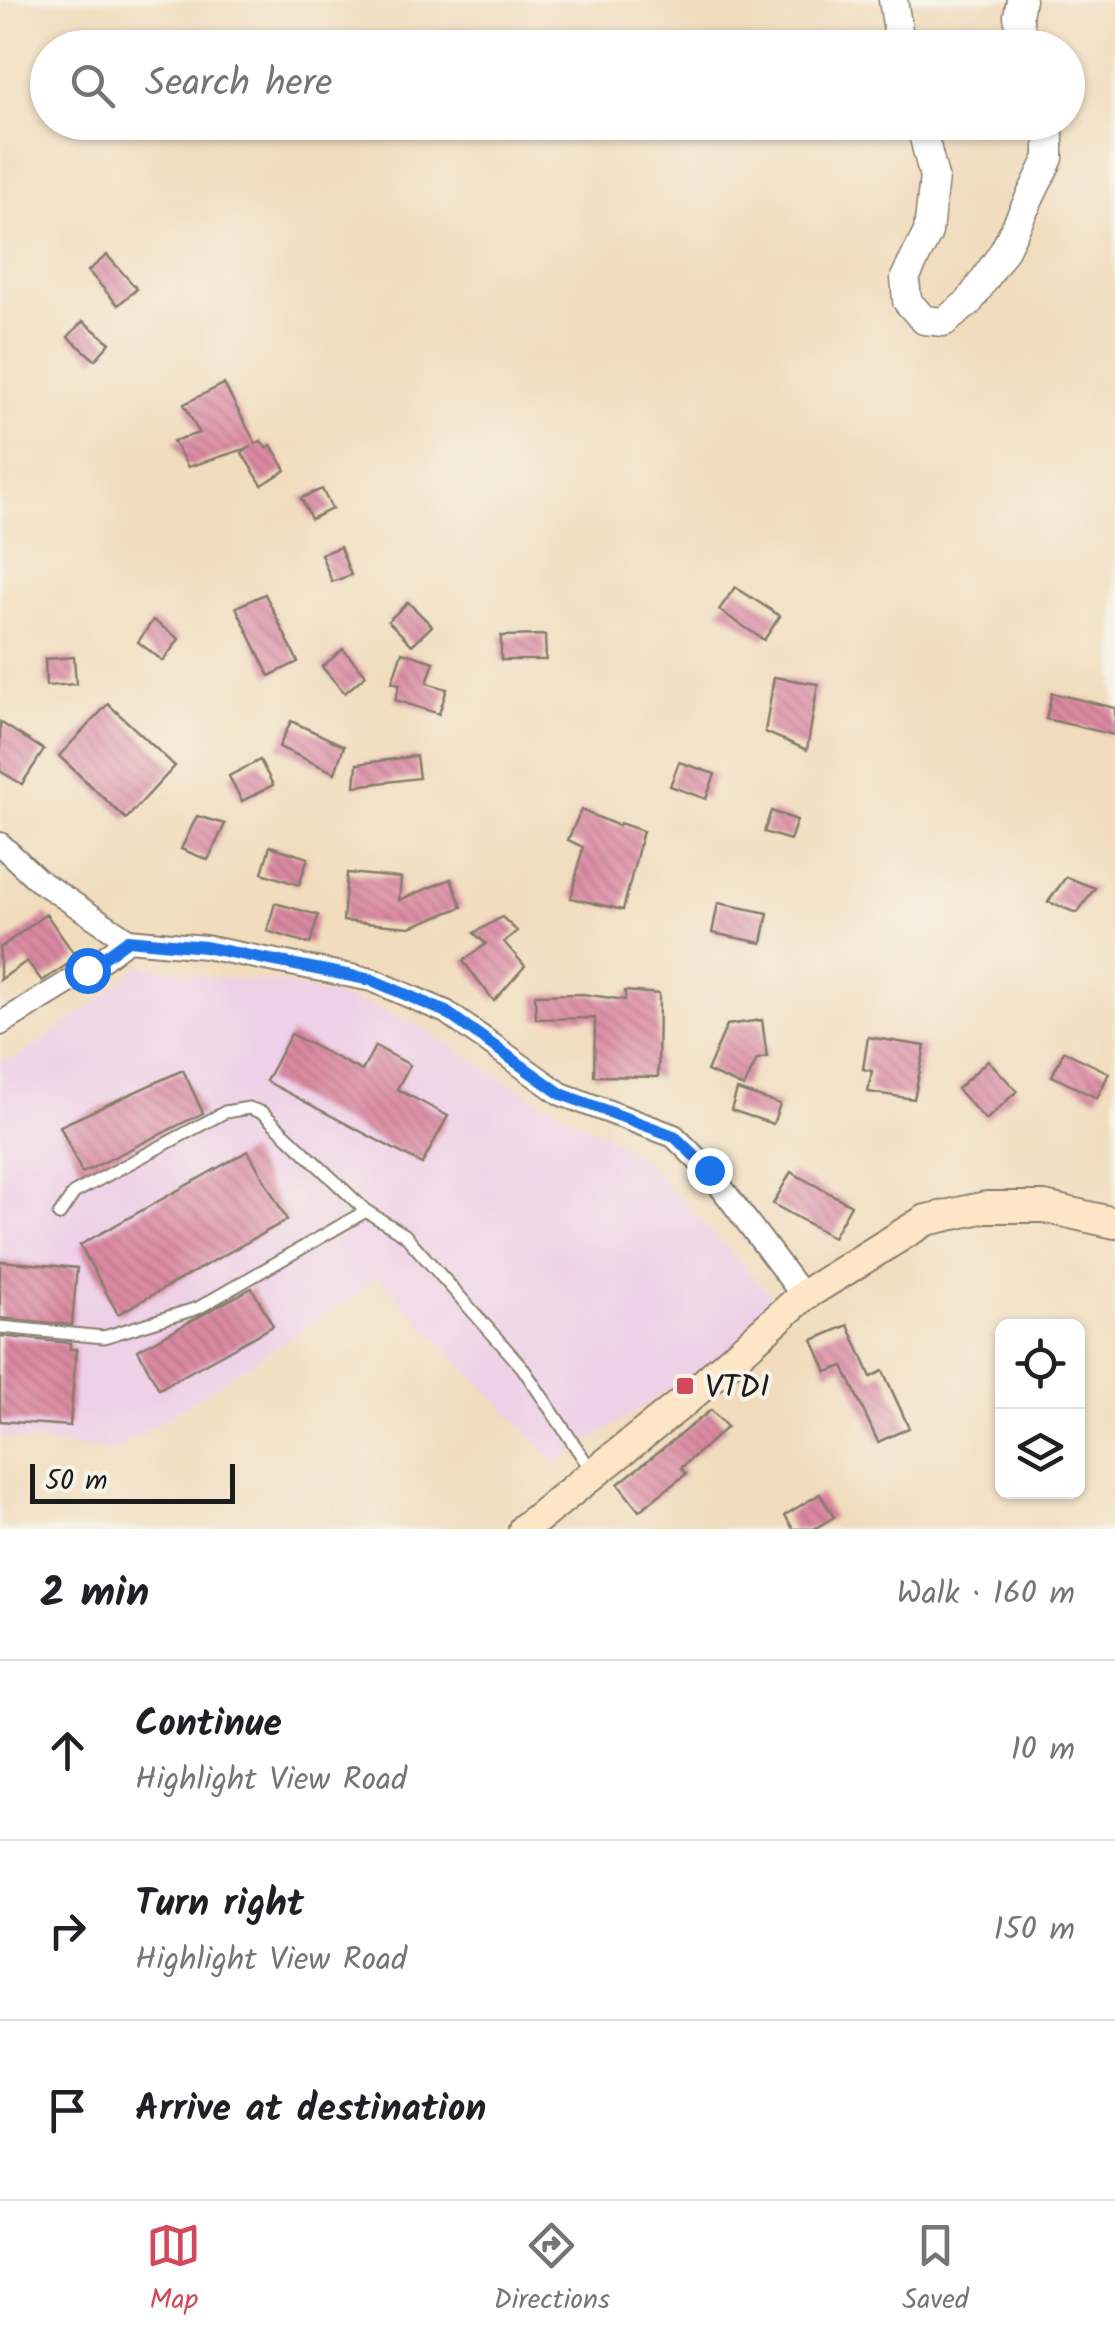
<!DOCTYPE html>
<html lang="en">
<head>
<meta charset="utf-8">
<style>
  :root { --surface:#fff; --page:#f6f6f6; --text:#202124; --muted:#757577; --line:#e0e0e0; --accent:#d1495b }
  body { margin:0; font-family:Kalam,sans-serif; background:var(--page); color:var(--text) }
  .controls { position:absolute; right:30px; bottom:30px; display:grid; overflow:hidden; border-radius:15px; box-shadow:0 2px 8px #0004 }
  .controls button { width:90px; height:90px; display:grid; place-items:center; padding:0; border:0; border-bottom:2px solid var(--line); background:var(--surface); color:var(--text); font:50px sans-serif }
  .scale { position:absolute; left:30px; bottom:25px; width:205px; box-sizing:border-box; padding-left:10px; border:5px solid #1c1c1c; border-top:0; font-size:28px; line-height:35px; white-space:nowrap; color:#1c1c1c; -webkit-text-stroke:8px #f7f3e8; paint-order:stroke }
  .stop { position:absolute; width:30px; height:30px; margin:-22px; border:8px solid #1a73e8; border-radius:50%; background:#fff }
  .stop.end { background:#1a73e8; border-color:#fff; box-shadow:0 2px 10px #0008 }
  .list { margin:0; padding:0; list-style:none }
  h2 { display:flex; justify-content:space-between; align-items:center; height:130px; margin:0; padding:0 40px; font-size:42px }
  h2 small { font-size:32px; font-weight:400; color:var(--muted) }
  .list li { display:grid; grid-template-columns:65px 1fr auto; gap:30px; align-items:center; box-sizing:border-box; height:180px; padding:0 40px; border-top:2px solid var(--line) }
  .list b { display:block; font-size:38px; white-space:nowrap }
  .list p { margin:0; font-size:32px; white-space:nowrap; color:var(--muted) }
  .list em { font-size:32px; font-style:normal; color:var(--muted) }
  .icon { flex:none; width:55px; height:55px; fill:none; stroke:currentColor; stroke-width:2; stroke-linecap:round; stroke-linejoin:round }
  .map { position:relative; flex:none; width:1115px; height:1529px; overflow:hidden }
  .search { position:absolute; background:var(--surface); box-shadow:0 2px 8px #0004; left:30px; right:30px; top:30px; height:110px; display:flex; align-items:center; gap:25px; box-sizing:border-box; padding:0 35px; border-radius:55px; color:var(--muted); font-size:38px }
  .sheet { height:670px; background:var(--surface) }
  nav { display:flex; justify-content:space-around; align-items:center; box-sizing:border-box; height:140px; border-top:2px solid var(--line); background:var(--surface); font-size:28px; color:var(--muted) }
  nav a { display:grid; justify-items:center; gap:5px }
  nav .on { color:var(--accent) }
  .map>svg:first-child { display:block }
  .built { fill:#eed0e7 }
  .building { fill:url(#building-back-hatch) }
  .lines { fill:none; stroke-linecap:round; stroke-linejoin:round }
  .service-casing { stroke:#867c6c; stroke-width:15 }
  .minor-casing { stroke:#867c6c; stroke-width:26 }
  .tertiary-casing { stroke:#867c6c; stroke-width:31 }
  .secondary-casing { stroke:#867c6c; stroke-width:34 }
  .service { stroke:#fff; stroke-width:11 }
  .minor { stroke:#fff; stroke-width:22 }
  .tertiary { stroke:#fff; stroke-width:28 }
  .secondary { stroke:#fee5c5; stroke-width:30 }
  .route { stroke:#1a73e8; stroke-width:12 }
  .poi-dot { fill:#d1495b; stroke:#f7f3e8; stroke-width:4 }
  .labels { text-anchor:middle; stroke-width:8; stroke-linejoin:round; paint-order:stroke }
  .poi-label { font-size:32px; fill:#1c1c1c; stroke:#f7f3e8; text-anchor:start }
</style>
</head>
<body>
<div class="map">
<svg width="1115" height="1529" viewBox="0 0 1115 1529">
  <defs>
    <pattern id="building-back-hatch" width="6" height="6" patternUnits="userSpaceOnUse" patternTransform="scale(2.5)"><rect width="6" height="6" fill="#dc89a3"/><path d="M-1 5l2 2M0 0l6 6M5-1l2 2" fill="none" stroke="#b26f84"/></pattern>
  </defs>
  <rect width="100%" height="100%" fill="#f7f3e8"/>
  <filter id="ink" filterUnits="userSpaceOnUse"><feTurbulence type="fractalNoise" baseFrequency=".01" numOctaves="2"/><feDisplacementMap in="SourceGraphic" scale="20" xChannelSelector="R" yChannelSelector="G"/><feConvolveMatrix kernelMatrix="1 2 1 2 8 2 1 2 1" color-interpolation-filters="sRGB"/></filter>
  <filter id="wash" filterUnits="userSpaceOnUse"><feTurbulence type="fractalNoise" baseFrequency=".0048" numOctaves="4" result="noise"/><feDisplacementMap in="SourceGraphic" scale="40" xChannelSelector="R" yChannelSelector="G"/><feGaussianBlur stdDeviation="2.25" result="paint"/><feColorMatrix in="noise" values="0 0 0 0 0 0 0 0 0 0 0 0 0 0 0 0 0 1.4 0 .05"/><feComposite in="paint" operator="in"/></filter>
  <g filter="url(#wash)">
    <rect width="100%" height="100%" fill="#f1dcbd"/>
    <path class="built" d="M140,965L205,977L285,984L370,1006L425,1029L504,1080L635,1152L787,1312L557,1463L375,1274L359,1293L114,1452L0,1437V1060L18,1058L90,1007Z"/>
    <g id="blocks">
      <g class="building">
        <path d="M107,255L137,289L118,305L88,271Z"/>
        <path d="M83,321L110,343L95,360L68,337Z"/>
        <path d="M224,384L256,444L261,441L266,448L271,445L286,470L262,485L242,453L251,447L188,467L173,441L199,433L184,404Z"/>
        <path d="M322,489L332,509L311,519L301,498Z"/>
        <path d="M340,547L351,575L332,582L321,554Z"/>
        <path d="M735,587L780,616L764,640L719,610Z"/>
        <path d="M265,594L298,662L269,676L236,607Z"/>
        <path d="M408,602L432,626L412,645L388,621Z"/>
        <path d="M153,620L179,639L163,661L138,642Z"/>
        <path d="M545,635L546,660H501V636Z"/>
        <path d="M343,649L366,675L345,693L322,667Z"/>
        <path d="M402,652L434,662L427,683L447,689L439,714L395,700L400,684L392,682Z"/>
        <path d="M74,657L76,684L46,686L45,659Z"/>
        <path d="M774,677L818,684L807,750L765,732Z"/>
        <path d="M1052,693L1115,708V735L1046,719Z"/>
        <path d="M108,704L175,766L126,819L59,756Z"/>
        <path d="M291,721L344,746L335,773L279,747Z"/>
        <path d="M0,722L44,750L22,784L0,771Z"/>
        <path d="M416,756L419,778L355,786L357,764Z"/>
        <path d="M260,760L273,785L242,801L229,776Z"/>
        <path d="M679,762L715,774L706,799L670,786Z"/>
        <path d="M581,810L619,826L620,823L643,831L623,910L571,898L583,847L568,840Z"/>
        <path d="M771,811L797,820L790,840L764,832Z"/>
        <path d="M197,816L225,824L208,860L181,849Z"/>
        <path d="M270,846L308,858L299,885L262,873Z"/>
        <path d="M347,873L401,878L399,900L451,879L462,907L410,927L343,921Z"/>
        <path d="M1066,877L1095,888L1077,913L1048,902Z"/>
        <path d="M275,903L318,915L310,944L267,931Z"/>
        <path d="M718,903L768,913L762,943L712,933Z"/>
        <path d="M46,914L77,958L42,981L27,961L0,980V948Z"/>
        <path d="M502,917L517,931L504,942L525,966L494,1001L463,961L486,944L474,933Z"/>
        <path d="M625,991L659,994L658,1077L594,1076L595,1018L536,1019L535,995L583,994L625,1000Z"/>
        <path d="M762,1020L767,1057L757,1059L744,1087L707,1071L727,1025Z"/>
        <path d="M291,1034L362,1071L375,1046L410,1065L397,1089L448,1116L422,1164L266,1081Z"/>
        <path d="M868,1037L925,1046L914,1099L868,1092L872,1071L863,1069Z"/>
        <path d="M1064,1051L1109,1073L1097,1098L1052,1076Z"/>
        <path d="M988,1060L1017,1091L986,1120L957,1089Z"/>
        <path d="M183,1070L203,1113L82,1173L60,1126Z"/>
        <path d="M737,1090L780,1104L773,1124L731,1110Z"/>
        <path d="M248,1151L287,1220L118,1314L80,1245Z"/>
        <path d="M791,1172L851,1205L833,1237L773,1204Z"/>
        <path d="M0,1261L77,1268L72,1325L0,1318Z"/>
        <path d="M252,1288L273,1326L159,1389L138,1350Z"/>
        <path d="M848,1325L871,1377L883,1371L909,1428L878,1442L843,1366L827,1372L813,1340Z"/>
        <path d="M0,1336L70,1343V1349H76L70,1426L0,1421Z"/>
        <path d="M711,1410L727,1427L681,1468L686,1474L639,1511L618,1484Z"/>
        <path d="M820,1494L834,1517L814,1529H793L785,1515Z"/>
      </g>
    </g>
  </g>
  <g filter="url(#ink)">
    <use href="#blocks" fill-opacity="0" stroke="#867c6c" stroke-width="2.5"/>
    <g class="lines">
      <defs>
        <g id="service">
          <path d="M59,1215L74,1193L225,1112L249,1108L263,1113L366,1211L405,1235L522,1367L594,1474"/>
          <path d="M0,1327L104,1337L198,1308L366,1211"/>
        </g>
        <g id="minor">
          <path d="M0,844L38,880L128,940"/>
          <path d="M0,1024L87,971L128,940L205,947L372,980L446,1012L561,1094L674,1136L709,1171L803,1296"/>
        </g>
        <g id="tertiary">
          <path d="M893,0L901,48"/>
          <path d="M1021,0L1018,16L1024,48"/>
          <path d="M920,122L934,177L928,232L905,278L907,301L924,320L944,322L969,302L1004,251L1049,158V122"/>
        </g>
        <path id="secondary" d="M524,1529L687,1399L803,1296L926,1220L986,1207H1044L1115,1223"/>
      </defs>
      <use href="#service" class="service-casing"/>
      <use href="#minor" class="minor-casing"/>
      <use href="#tertiary" class="tertiary-casing"/>
      <use href="#secondary" class="secondary-casing"/>
      <use href="#service" class="service"/>
      <use href="#minor" class="minor"/>
      <use href="#tertiary" class="tertiary"/>
      <use href="#secondary" class="secondary"/>
    </g>
  </g>
  <g class="lines" filter="url(#ink)">
    <path class="route" d="M87,970L128,940L205,947L372,980L446,1012L561,1094L674,1136L709,1170"/>
  </g>
  <rect class="poi-dot" x="675" y="1376" width="20" height="20" rx="5"/>
  <g class="labels">
    <g class="poi-label">
      <text x="705" y="1397">VTDI</text>
    </g>
  </g>
</svg>
<div class="controls">
<button><svg class="icon" aria-label="locate" viewBox="0 0 24 24"><circle cx="12" cy="12" r="6"/><path d="M12 2v4M12 18v4M2 12h4M18 12h4"/></svg></button>
<button><svg class="icon" aria-label="layers" viewBox="0 0 24 24"><path d="M12 4l9 5-9 5-9-5zM3 14l9 5 9-5"/></svg></button>
</div>
<div class="scale">50 m</div>
<div class="stop" style="left:87px;top:970px"></div>
<div class="stop end" style="left:709px;top:1170px"></div>
<div class="search"><svg class="icon" aria-label="search" viewBox="0 0 24 24"><circle cx="10" cy="10" r="6"/><path d="M15 15l6 6"/></svg>Search here</div>
</div>
<section class="sheet">
<h2>2 min<small>Walk · 160 m</small></h2>
<ul class="list">
<li><svg class="icon" aria-label="ahead" viewBox="0 0 24 24"><path d="M12 20V5M6 11l6-6 6 6"/></svg><div><b>Continue</b><p>Highlight View Road</p></div><em>10 m</em></li>
<li><svg class="icon" aria-label="right" viewBox="0 0 24 24"><path d="M7 20v-9h11M14 6l5 5-5 5"/></svg><div><b>Turn right</b><p>Highlight View Road</p></div><em>150 m</em></li>
<li><svg class="icon" aria-label="arrive" viewBox="0 0 24 24"><path d="M6 21V4h12l-3 4 3 4H6"/></svg><div><b>Arrive at destination</b></div></li>
</ul>
</section>
<nav>
<a class="on"><svg class="icon" aria-label="map" viewBox="0 0 24 24"><path d="M3 6l6-2 6 2 6-2v14l-6 2-6-2-6 2zM9 4v14M15 6v14"/></svg>Map</a>
<a><svg class="icon" aria-label="directions" viewBox="0 0 24 24"><path d="M12 3l9 9-9 9-9-9zM9 14v-3h6M13 9l2 2-2 2"/></svg>Directions</a>
<a><svg class="icon" aria-label="saved" viewBox="0 0 24 24"><path d="M7 4h10v16l-5-4-5 4z"/></svg>Saved</a>
</nav>
</body>
</html>
